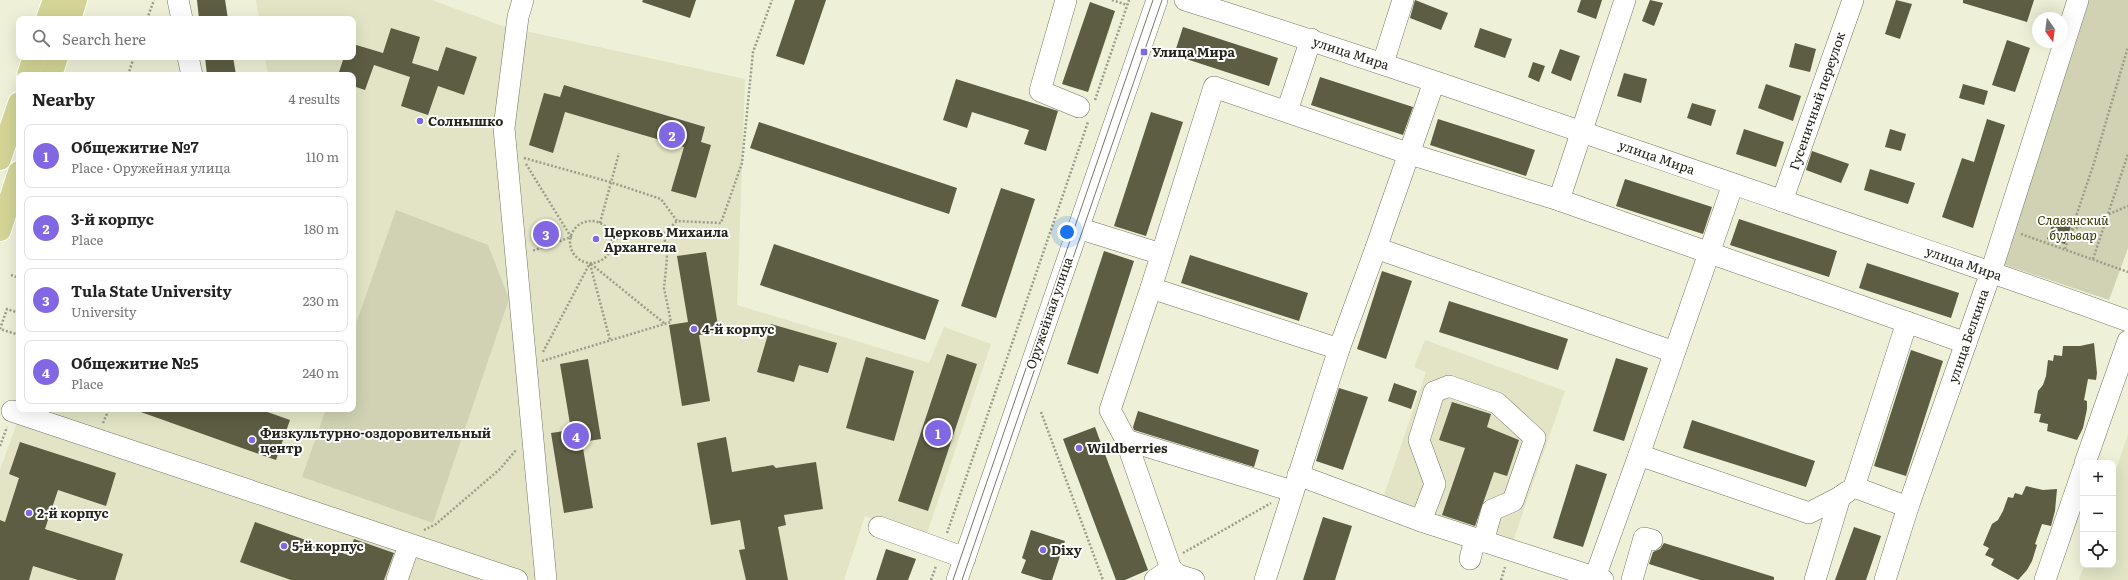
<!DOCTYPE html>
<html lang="en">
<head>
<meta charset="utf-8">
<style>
  :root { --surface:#fff; --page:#f2f2f2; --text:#222; --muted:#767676; --line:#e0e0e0; --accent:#8167e2 }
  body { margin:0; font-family:Literata,serif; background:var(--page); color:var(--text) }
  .controls { position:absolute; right:12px; bottom:12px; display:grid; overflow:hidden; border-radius:8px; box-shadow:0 4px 16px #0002 }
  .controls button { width:36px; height:36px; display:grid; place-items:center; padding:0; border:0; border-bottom:1px solid var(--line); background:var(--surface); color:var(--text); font:20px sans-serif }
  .compass { position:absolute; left:2032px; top:12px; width:36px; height:36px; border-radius:50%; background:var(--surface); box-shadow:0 4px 16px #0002; rotate:166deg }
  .you { position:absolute; left:1067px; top:232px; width:14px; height:14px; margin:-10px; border:3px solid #fff; border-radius:50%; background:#1a73e8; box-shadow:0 0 0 6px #1a73e833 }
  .badge { display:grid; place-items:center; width:26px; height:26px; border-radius:50%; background:var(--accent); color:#fff; font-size:13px; font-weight:700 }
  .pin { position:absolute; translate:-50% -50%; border:2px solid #fff; box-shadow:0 1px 4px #0006 }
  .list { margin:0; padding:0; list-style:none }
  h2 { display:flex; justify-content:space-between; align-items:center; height:52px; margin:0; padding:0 16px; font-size:17px }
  h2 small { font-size:13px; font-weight:400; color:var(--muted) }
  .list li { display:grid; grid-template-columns:26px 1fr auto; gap:12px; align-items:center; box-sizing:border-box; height:64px; margin:0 8px 8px; padding:0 8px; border:1px solid var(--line); border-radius:8px }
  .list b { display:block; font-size:15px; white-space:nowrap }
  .list p { margin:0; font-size:13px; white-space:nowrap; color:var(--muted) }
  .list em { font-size:13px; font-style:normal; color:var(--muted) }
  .icon { flex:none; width:22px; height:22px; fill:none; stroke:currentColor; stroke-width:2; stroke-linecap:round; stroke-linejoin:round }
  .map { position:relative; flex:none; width:2128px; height:580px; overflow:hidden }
  .search { position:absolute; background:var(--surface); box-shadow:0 4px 16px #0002; left:16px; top:16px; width:340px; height:44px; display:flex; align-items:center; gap:10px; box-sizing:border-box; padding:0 14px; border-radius:8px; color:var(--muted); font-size:15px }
  .panel { position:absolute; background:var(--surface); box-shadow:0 4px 16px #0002; left:16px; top:72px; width:340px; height:340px; border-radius:8px }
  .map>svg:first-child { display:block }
  .built { fill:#e2e4c5 }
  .green { fill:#d0d2b3 }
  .building { fill:#5c5d42 }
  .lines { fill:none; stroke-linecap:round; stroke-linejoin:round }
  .minor-casing { stroke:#757660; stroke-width:22 }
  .major-casing { stroke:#fff; stroke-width:24 }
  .path { stroke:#9b9c8a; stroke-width:2.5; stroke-dasharray:2 2; stroke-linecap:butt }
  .minor { stroke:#fff; stroke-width:21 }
  .major { stroke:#d3d495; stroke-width:22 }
  .tram { stroke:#777868; stroke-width:1 }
  .poi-dot { fill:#8167e2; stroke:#fff; stroke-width:1.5 }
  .labels { text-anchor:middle; stroke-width:4; stroke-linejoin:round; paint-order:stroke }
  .poi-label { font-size:13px; font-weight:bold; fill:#24241b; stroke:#fff; text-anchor:start }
  .street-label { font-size:13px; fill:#24241b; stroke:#fff }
  .park-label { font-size:13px; font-style:italic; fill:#373700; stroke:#fff }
</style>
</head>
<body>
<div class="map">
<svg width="2128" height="580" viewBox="0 0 2128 580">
  <rect width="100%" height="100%" fill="#eef0d7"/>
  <g class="built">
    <path d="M256,0H432L502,26L745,79L737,305L929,363L944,327L991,344L926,536L865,516L844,580H0V470L22,409H353V75H268L265,57H353V19H259Z"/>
    <path d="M1425,340L1565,391L1512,544L1381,504L1426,372L1414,367Z"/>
    <path d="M2128,434V580H2079L2084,565H2113V479Z"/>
  </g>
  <g class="green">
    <path d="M2088,0H2128V248L2109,300L2002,264Z"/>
    <path d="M396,210L488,245L509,299L433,523L302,477L326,409H353V332Z"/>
  </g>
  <g class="building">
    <path d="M197,0H225L228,19H199Z"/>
    <path d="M643,0H696L690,18L642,2Z"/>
    <path d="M795,0H826L804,65L776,56Z"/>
    <path d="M1415,0L1448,13L1441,30L1410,18Z"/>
    <path d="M1581,0H1602L1596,19L1577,12Z"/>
    <path d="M1650,0L1663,3L1654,26L1642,21Z"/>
    <path d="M1896,0L1912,4L1900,39L1885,34Z"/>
    <path d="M1963,0H2034L2027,22L1963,3Z"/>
    <path d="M1090,2L1115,11L1088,92L1062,84Z"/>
    <path d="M1183,27L1278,58L1269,86L1174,55Z"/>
    <path d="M391,28L420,37L412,63L438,71L446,47L477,57L464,95L438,86L428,115L401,106L410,77L374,65L365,90L353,86V75H338L344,57H353V44L383,53Z"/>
    <path d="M1480,28L1512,39L1505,58L1474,47Z"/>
    <path d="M2007,40L2030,48L2015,92L1992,85Z"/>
    <path d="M1795,43L1816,49L1810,72L1789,67Z"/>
    <path d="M1560,49L1580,56L1571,81L1551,73Z"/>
    <path d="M205,57H233L236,75H207Z"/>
    <path d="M1533,62L1545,66L1539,82L1528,77Z"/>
    <path d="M1624,73L1647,79L1641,103L1617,96Z"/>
    <path d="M1320,77L1413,107L1403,135L1311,105Z"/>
    <path d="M956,79L1058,111L1046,151L1024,144L1029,130L972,112L967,128L943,120Z"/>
    <path d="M1766,84L1801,96L1793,121L1758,108Z"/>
    <path d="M1963,84L1988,91L1984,105L1959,98Z"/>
    <path d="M564,85L705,127L701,142L711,145L696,198L671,191L684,147L565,112L553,153L529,145L544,93L560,97Z"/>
    <path d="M1692,103L1716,110L1711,126L1687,118Z"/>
    <path d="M1151,112L1183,122L1146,236L1114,226Z"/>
    <path d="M1438,119L1535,150L1526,176L1430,145Z"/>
    <path d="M1987,119L2005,125L1973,228L1942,217L1962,158L1974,162Z"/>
    <path d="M759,122L957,188L949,214L750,148Z"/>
    <path d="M1744,129L1784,142L1776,167L1736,154Z"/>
    <path d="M1890,129L1906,134L1901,151L1885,147Z"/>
    <path d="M1812,151L1849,164L1841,183L1806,170Z"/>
    <path d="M1870,169L1915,183L1908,204L1864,190Z"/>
    <path d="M1625,179L1712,207L1703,234L1616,206Z"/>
    <path d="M1001,188L1035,199L996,318L961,306Z"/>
    <path d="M2055,217L2072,223L2065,244L2047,239Z"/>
    <path d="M1739,219L1837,251L1829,277L1730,245Z"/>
    <path d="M774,244L939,300L925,340L760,285Z"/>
    <path d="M1104,251L1134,261L1098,374L1067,364Z"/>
    <path d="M706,252L719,332L699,335L710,401L682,406L669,325L688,322L677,256Z"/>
    <path d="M1190,255L1308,293L1299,321L1181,283Z"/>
    <path d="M1867,263L1959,293L1951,318L1859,288Z"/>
    <path d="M1382,271L1412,281L1386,359L1357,349Z"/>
    <path d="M1449,301L1568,339L1558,370L1439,332Z"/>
    <path d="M771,324L837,343L828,373L799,365L794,382L757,372Z"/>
    <path d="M2094,343L2097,373L2096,380L2088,379L2084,400L2087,401V409L2083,428L2077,440L2047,431L2048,424L2039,422L2041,414L2034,413L2038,391L2043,385L2046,376L2048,360L2053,361L2054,355L2062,356L2063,346H2080Z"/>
    <path d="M1911,350L1943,361L1906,476L1874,466Z"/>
    <path d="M947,354L977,364L928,511L898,501Z"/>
    <path d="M866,357L914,371L894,441L846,428Z"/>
    <path d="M1616,358L1648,368L1624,441L1593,431Z"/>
    <path d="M588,359L601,439L582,442L593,508L564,513L551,433L571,430L560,364Z"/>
    <path d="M1394,383L1417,391L1411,409L1388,401Z"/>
    <path d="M1339,388L1368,397L1343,470L1316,461Z"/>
    <path d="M1452,402L1491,414L1487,427L1519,440L1507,476L1494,472L1475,526L1442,515L1465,448L1439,440Z"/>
    <path d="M138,409H259L290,420L276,460L138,411Z"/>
    <path d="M1138,411L1259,450L1254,467L1134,430L1133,427Z"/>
    <path d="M1692,420L1815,461L1806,487L1683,448Z"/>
    <path d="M1095,427L1148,570L1125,580H1116L1063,439Z"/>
    <path d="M726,437L732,472L773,465L776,468L816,462L823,509L784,515L786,525L778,527L788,580H746L739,550L745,549L740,520L711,525L697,443Z"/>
    <path d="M20,442L116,473L106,506L58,490L45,529L123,554L115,580H78L33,566L29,580H0V520L5,522L19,478L9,474Z"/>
    <path d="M1576,464L1607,474L1583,547L1553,538Z"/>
    <path d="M2026,486L2043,490L2057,489L2055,511L2051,526L2042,524L2035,544L2037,545L2032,561L2027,570L2018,580L1991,565L1994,559L1985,555L1989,548L1983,545L1992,524L1998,520L2003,511L2008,497L2013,498L2015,493L2022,495Z"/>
    <path d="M1323,517L1352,526L1335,580H1303Z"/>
    <path d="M255,522L348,555L354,539L394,553L384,580H291L240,562Z"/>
    <path d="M1854,527L1881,536L1866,580H1835Z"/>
    <path d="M1031,530L1065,541L1052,580H1043L1021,573L1026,560L1022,558Z"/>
    <path d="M1664,543L1774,577V580H1700L1649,564L1653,552L1660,549Z"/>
    <path d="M886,549L916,559L908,580H876Z"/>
  </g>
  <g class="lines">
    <defs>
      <g id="minor">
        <path d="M178,0L182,19"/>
        <path d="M523,0L518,17L504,128L546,580"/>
        <path d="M1066,0L1040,91L1079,107"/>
        <path d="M1185,0C1386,63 1584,133 1783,201C1898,241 2014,279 2128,321"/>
        <path d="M188,57L192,75"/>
        <path d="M1383,63L1403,0"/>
        <path d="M1434,82L1376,248L1674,352"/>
        <path d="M1287,111L1311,39"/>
        <path d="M1733,184L1639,455L1809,513L1840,497"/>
        <path d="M1559,200L1625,0"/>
        <path d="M1782,201L1853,0"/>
        <path d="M1078,228L1161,254"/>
        <path d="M1151,288L1214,87L1410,154L1559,200L1966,343"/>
        <path d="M1907,322L1854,487L1908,507"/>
        <path d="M12,411L517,580"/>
        <path d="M1126,440L1110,410L1151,288L1339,349"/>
        <path d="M2085,463L2128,341"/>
        <path d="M1298,475L1421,521L1603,580"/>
        <path d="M1421,521L1435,484L1419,440L1434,392L1449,386L1497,403L1535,438L1513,501L1492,510L1483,542"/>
        <path d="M879,527L965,558"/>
        <path d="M1470,559L1475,539"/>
        <path d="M1171,569L1126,440L1292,491"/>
        <path d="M397,580L409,545"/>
        <path d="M957,580L1157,0"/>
        <path d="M1155,580L1171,569L1178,575L1194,580"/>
        <path d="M1265,580L1339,349L1376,248"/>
        <path d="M1594,580L1639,455"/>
        <path d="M1632,580L1644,538L1652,540"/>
        <path d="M1815,580L1840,497L1847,492"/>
        <path d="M1885,580L1908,507L1991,272L2078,0"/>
        <path d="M2045,580L2083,470"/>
      </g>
      <g id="major">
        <path d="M47,19L54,0"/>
        <path d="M70,19L76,0"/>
        <path d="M28,75L34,57"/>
        <path d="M51,75L57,57"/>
        <path d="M0,159L19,103"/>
        <path d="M0,230L19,172"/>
      </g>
    </defs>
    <use href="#minor" class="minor-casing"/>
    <use href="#major" class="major-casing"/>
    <g class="path">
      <path d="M1112,0L1127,5"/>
      <path d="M147,19L154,0"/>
      <path d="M128,75L134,57"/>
      <path d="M1095,100L1129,0"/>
      <path d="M524,158L610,182L661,199L677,221L721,223L742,163L753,52L772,0"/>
      <path d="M526,164L571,237L532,251"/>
      <circle cx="591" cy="242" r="21"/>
      <path d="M600,223L619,153"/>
      <path d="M2072,230L2128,206"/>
      <path d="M2021,234L2128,272"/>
      <path d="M612,239L664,233"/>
      <path d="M2065,249L2093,166L2128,47"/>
      <path d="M2093,259L2128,154"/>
      <path d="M590,264L610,340"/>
      <path d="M591,264L664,323"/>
      <path d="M11,275L19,278"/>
      <path d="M19,313L7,309L0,329L19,335"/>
      <path d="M543,352L590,263"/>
      <path d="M542,361L671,322L664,288L667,258L664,233L677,221"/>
      <path d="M1041,412L1103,580"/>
      <path d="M103,423L109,409"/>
      <path d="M0,446L7,427"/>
      <path d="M424,530L436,524L500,469L516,450"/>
      <path d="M947,533L1088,122"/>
      <path d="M1183,553L1271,503"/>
      <path d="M931,580L936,566"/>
      <path d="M1501,580L1505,567"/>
    </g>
    <use href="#minor" class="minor"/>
    <use href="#major" class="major"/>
    <g class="tram">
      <path d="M953,580L1153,0"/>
      <path d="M962,580L1162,0"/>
    </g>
  </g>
  <g class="poi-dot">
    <rect x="1140" y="48" width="8" height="8" rx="2"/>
    <circle cx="420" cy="121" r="4"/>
    <circle cx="596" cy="239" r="4"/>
    <circle cx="694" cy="329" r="4"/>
    <circle cx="252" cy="440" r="4"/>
    <circle cx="1079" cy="448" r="4"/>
    <circle cx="29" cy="513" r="4"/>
    <circle cx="284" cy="546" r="4"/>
    <circle cx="1043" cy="550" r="4"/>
  </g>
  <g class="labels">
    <g class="poi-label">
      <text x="1152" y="57">Улица Мира</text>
      <text x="428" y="126">Солнышко</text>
      <text x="604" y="237">Церковь Михаила<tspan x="604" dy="15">Архангела</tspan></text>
      <text x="702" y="334">4-й корпус</text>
      <text x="260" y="438">Физкультурно-оздоровительный<tspan x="260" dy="15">центр</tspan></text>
      <text x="1087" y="453">Wildberries</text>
      <text x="37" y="518">2-й корпус</text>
      <text x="292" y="551">5-й корпус</text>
      <text x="1051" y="555">Dixy</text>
    </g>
    <g class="street-label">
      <text transform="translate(1351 53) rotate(18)" y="5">улица Мира</text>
      <text transform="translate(1817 101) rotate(-71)" y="5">Гусеничный переулок</text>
      <text transform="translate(1657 157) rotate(19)" y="5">улица Мира</text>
      <text transform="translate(1964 263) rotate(19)" y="5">улица Мира</text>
      <text transform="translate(1049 313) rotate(-71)" y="5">Оружейная улица</text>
      <text transform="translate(1968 336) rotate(-71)" y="5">улица Белкина</text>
    </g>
    <g class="park-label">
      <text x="2073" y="225">Славянский<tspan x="2073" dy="15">бульвар</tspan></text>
    </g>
  </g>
</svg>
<div class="controls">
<button>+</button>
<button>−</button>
<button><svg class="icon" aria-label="locate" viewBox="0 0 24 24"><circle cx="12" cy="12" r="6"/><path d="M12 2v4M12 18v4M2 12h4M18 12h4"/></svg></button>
</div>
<svg class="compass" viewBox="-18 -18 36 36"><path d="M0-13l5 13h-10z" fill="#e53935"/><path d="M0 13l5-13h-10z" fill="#767676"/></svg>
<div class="you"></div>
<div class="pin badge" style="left:938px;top:433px">1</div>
<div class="pin badge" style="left:672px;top:135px">2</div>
<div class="pin badge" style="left:546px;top:234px">3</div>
<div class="pin badge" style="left:576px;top:436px">4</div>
<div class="search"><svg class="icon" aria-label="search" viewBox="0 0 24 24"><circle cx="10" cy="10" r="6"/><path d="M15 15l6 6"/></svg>Search here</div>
<section class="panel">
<h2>Nearby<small>4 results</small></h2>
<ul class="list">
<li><span class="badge">1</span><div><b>Общежитие №7</b><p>Place · Оружейная улица</p></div><em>110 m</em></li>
<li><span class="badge">2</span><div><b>3-й корпус</b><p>Place</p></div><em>180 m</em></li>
<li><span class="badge">3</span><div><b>Tula State University</b><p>University</p></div><em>230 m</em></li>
<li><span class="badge">4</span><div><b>Общежитие №5</b><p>Place</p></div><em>240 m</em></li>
</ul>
</section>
</div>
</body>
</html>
